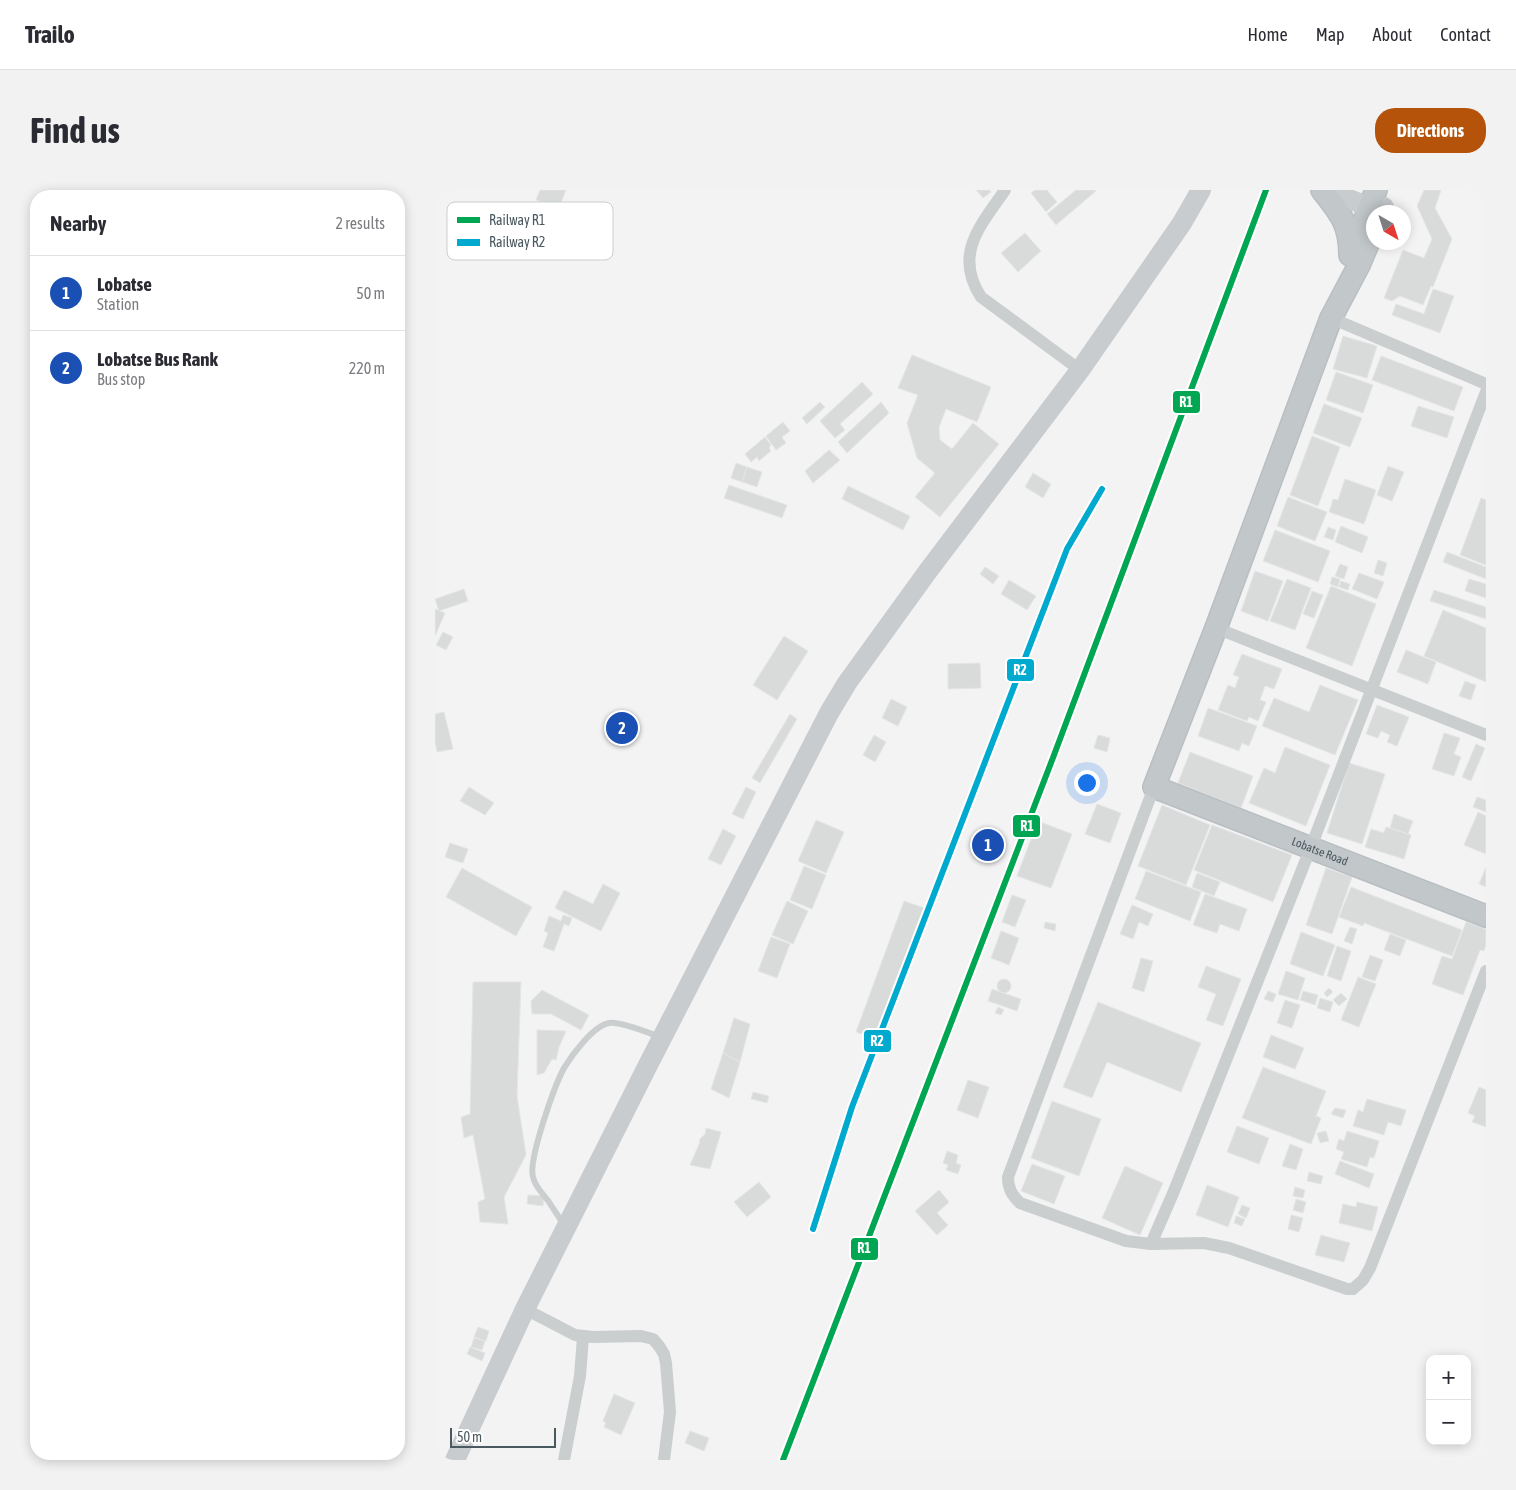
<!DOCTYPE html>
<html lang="en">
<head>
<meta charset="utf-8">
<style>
  :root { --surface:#fff; --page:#f2f2f3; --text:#2b2b33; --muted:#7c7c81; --line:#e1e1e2; --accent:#b45309 }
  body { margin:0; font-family:"Asap Condensed",sans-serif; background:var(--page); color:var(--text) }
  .controls { position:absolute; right:15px; bottom:15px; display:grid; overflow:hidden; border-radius:10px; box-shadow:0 2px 12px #0003 }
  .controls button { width:45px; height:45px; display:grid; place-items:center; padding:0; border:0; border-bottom:1px solid var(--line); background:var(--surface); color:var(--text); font:25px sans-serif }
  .compass { position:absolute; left:931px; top:15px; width:45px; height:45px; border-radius:50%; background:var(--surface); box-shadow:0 2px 12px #0003; rotate:141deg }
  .scale { position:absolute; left:15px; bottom:12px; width:106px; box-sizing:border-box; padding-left:5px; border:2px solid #4a585f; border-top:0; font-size:14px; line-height:18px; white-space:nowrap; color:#4a585f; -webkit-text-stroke:4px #fff; paint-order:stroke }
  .you { position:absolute; left:651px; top:592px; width:18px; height:18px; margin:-12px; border:4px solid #fff; border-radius:50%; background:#1a73e8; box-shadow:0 0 0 8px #1a73e833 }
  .badge { display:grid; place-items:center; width:32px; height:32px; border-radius:50%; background:var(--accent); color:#fff; font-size:16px; font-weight:700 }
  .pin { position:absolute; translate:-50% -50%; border:2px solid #fff; box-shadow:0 1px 5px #0006 }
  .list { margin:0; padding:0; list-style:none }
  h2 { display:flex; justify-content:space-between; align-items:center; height:65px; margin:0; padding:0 20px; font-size:21px }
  h2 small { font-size:16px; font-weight:400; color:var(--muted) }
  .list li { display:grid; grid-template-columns:32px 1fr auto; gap:15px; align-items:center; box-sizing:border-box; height:75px; padding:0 20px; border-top:1px solid var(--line) }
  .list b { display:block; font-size:19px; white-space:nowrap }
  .list p { margin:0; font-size:16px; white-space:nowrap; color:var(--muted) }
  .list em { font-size:16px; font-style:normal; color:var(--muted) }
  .map { position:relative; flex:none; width:1051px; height:1270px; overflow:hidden; border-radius:20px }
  header { display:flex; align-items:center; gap:30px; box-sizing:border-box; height:70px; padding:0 25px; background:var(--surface); border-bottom:1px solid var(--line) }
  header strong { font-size:24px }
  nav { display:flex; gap:28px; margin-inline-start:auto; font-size:18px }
  .intro { display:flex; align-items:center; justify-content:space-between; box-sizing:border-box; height:120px; padding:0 30px }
  h1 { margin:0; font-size:35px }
  .button { padding:12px 22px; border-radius:20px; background:var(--accent); color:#fff; font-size:18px; font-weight:700 }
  main { display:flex; gap:30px; padding:0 30px }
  aside { flex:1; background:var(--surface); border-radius:20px; box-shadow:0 2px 12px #0003 }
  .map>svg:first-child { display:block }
  .building { fill:#d9dbdb; stroke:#e4e5e6 }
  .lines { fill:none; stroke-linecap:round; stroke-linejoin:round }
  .trunk-casing { stroke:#b8bec2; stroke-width:24 }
  .service { stroke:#cacecf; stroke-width:6 }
  .minor { stroke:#cacecf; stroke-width:12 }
  .primary { stroke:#c8ccce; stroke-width:20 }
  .trunk { stroke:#c2c8ca; stroke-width:21 }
  .rail-1-casing { stroke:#fff; stroke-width:10 }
  .rail-2-casing { stroke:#fff; stroke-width:10 }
  .rail-1 { stroke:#00a651; stroke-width:6 }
  .rail-2 { stroke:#00a9ce; stroke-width:6 }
  .labels { text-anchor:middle; stroke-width:5; stroke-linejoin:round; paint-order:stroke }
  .street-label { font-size:12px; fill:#4a585f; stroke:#fff }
  .key { fill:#fff; stroke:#c9cdcf; stroke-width:1 }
  .key-label { font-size:14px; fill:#4a585f }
  .line-badge { stroke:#fff; stroke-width:2 }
  .badge-label { font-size:14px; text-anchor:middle; font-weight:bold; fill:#fff }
</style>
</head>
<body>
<header>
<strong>Trailo</strong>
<nav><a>Home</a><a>Map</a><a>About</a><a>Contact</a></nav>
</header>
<div class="intro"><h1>Find us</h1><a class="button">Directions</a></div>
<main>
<aside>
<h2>Nearby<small>2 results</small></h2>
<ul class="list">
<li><span class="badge" style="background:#1a4fb4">1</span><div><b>Lobatse</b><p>Station</p></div><em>50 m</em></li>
<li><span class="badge" style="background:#1a4fb4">2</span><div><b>Lobatse Bus Rank</b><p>Bus stop</p></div><em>220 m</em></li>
</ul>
</aside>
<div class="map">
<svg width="1051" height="1270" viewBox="0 0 1051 1270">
  <rect width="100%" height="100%" fill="#f3f3f3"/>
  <g class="building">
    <path d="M105,0H131L124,18L101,10Z"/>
    <path d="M541,0H555L556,2L548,8Z"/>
    <path d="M600,0H612L622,12L611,22L596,3Z"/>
    <path d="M641,0H660L661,1L621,35L612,24Z"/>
    <path d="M989,0H1006L1000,18L1017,49L998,97L996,96L988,115L965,106L957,111L949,108L968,60L989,68L997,49L982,16Z"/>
    <path d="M590,43L606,61L583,82L566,63Z"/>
    <path d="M998,99L1019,106L1005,143L957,125L961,114L989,124Z"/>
    <path d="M908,146L942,156L932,188L898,179Z"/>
    <path d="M477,165L556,197L542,232L511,219L504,237L505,250L517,259L538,233L564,254L505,327L480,307L500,283L482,268L472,233L483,205L463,198Z"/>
    <path d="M946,166L1028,197L1019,221L937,190Z"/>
    <path d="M901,182L938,195L928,223L891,210Z"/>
    <path d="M427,192L438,204L405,234L410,240L400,248L385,231Z"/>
    <path d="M385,212L390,217L372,234L367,228Z"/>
    <path d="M446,212L454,223L412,263L403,252Z"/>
    <path d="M889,214L927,228L915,257L878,243Z"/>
    <path d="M983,216L1019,227L1012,248L976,236Z"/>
    <path d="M348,232L355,241L347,247L351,253L341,260L331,246Z"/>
    <path d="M877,246L905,257L883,316L855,305Z"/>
    <path d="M330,247L336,255L334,258L336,261L324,271L322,267L316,272L310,264Z"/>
    <path d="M394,260L405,270L378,293L370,281Z"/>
    <path d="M301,273L312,277L307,292L296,288Z"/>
    <path d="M953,276L969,282L957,311L942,305Z"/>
    <path d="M312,277L327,282L322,297L307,292Z"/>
    <path d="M598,283L616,294L608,308L590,297Z"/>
    <path d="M910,289L941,300L929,334L894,322L898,309L903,310Z"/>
    <path d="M294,295L352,315L347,328L289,308Z"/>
    <path d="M413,296L475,326L468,340L407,309Z"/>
    <path d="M853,307L892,322L880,351L842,336Z"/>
    <path d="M1046,308L1051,310V375L1025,365Z"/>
    <path d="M906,336L933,347L927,363L900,352Z"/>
    <path d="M893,337L901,340L898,350L889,347Z"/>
    <path d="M840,340L895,361L883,392L828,371Z"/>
    <path d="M1012,362L1051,377V389L1008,372Z"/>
    <path d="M943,370L952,373L948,386L939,383Z"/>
    <path d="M905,374L913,377L909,389L900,386Z"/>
    <path d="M550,377L564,386L558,394L545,384Z"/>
    <path d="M820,381L848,391L833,431L806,421Z"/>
    <path d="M924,383L949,392L942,409L917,399Z"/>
    <path d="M897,387L905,389L903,397L895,394Z"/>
    <path d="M852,389L876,398L860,440L835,431Z"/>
    <path d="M1034,389L1051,394V408L1030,401Z"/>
    <path d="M574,390L601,406L592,420L566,404Z"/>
    <path d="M906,391L915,394L913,400L904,397Z"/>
    <path d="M896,396L941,414L917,476L871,458Z"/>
    <path d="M29,399L33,411L4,421L0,409Z"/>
    <path d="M999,400L1051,417V429L995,411Z"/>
    <path d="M877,401L888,405L879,428L868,424Z"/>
    <path d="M0,419L10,423L0,446Z"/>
    <path d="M1008,420L1051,438V492L989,466Z"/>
    <path d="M8,442L18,447L11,460L1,455Z"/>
    <path d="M349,446L373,461L342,510L318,495Z"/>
    <path d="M971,460L1001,472L993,494L962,482Z"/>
    <path d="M807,464L847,479L839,499L830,496L825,510L831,512L823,531L814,527L812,531L783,520L793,495L800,498L804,487L798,485Z"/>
    <path d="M545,473L546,498L513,499V474Z"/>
    <path d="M1030,491L1041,495L1036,510L1024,506Z"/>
    <path d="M885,495L923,510L900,565L827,536L839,508L874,522Z"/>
    <path d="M456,509L472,517L463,536L447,528Z"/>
    <path d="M942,515L974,527L962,556L952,552L955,545L946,541L943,548L931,544Z"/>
    <path d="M773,518L822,536L814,556L807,553L804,561L763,546Z"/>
    <path d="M9,522L18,559L2,562L0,552V524Z"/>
    <path d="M355,524L362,529L325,593L317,588Z"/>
    <path d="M1009,543L1025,548L1019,564L1026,567L1019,586L997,579Z"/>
    <path d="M439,545L451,552L440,572L428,565Z"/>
    <path d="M663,545L675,548L672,562L659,558Z"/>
    <path d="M1041,554L1050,558L1036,591L1027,587Z"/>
    <path d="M850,557L895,575L871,636L814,613L829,578L840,583Z"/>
    <path d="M755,562L818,586L806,618L743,593Z"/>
    <path d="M914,573L950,584L927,654L892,643Z"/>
    <path d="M34,597L59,613L50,625L25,611Z"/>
    <path d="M311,597L321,602L308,629L297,624Z"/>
    <path d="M1042,607L1051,610V622L1038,617Z"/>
    <path d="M662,614L686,623L675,653L650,644Z"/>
    <path d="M727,615L775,635L751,695L703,676Z"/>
    <path d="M1043,622L1051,626V664L1029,655Z"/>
    <path d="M959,624L978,631L973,644L955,638Z"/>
    <path d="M381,630L409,642L391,683L363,671Z"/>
    <path d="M603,631L637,644L616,698L582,686Z"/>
    <path d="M777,635L857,665L838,712L759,680Z"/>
    <path d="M951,637L976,645L969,669L930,657L936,639L949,643Z"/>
    <path d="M288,639L301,646L286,675L273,669Z"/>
    <path d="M15,653L33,659L28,673L10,667Z"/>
    <path d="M369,676L391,685L377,719L355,710Z"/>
    <path d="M1051,677V697L1044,694Z"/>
    <path d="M27,678L97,717L81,746L11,707Z"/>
    <path d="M891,678L917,687L897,744L871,735Z"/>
    <path d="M711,681L766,702L755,731L700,709Z"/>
    <path d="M762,683L785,692L779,706L757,697Z"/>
    <path d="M168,694L185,703L166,741L120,718L129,700L158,714Z"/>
    <path d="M916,697L1027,740L1017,766L929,733L928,736L904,727Z"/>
    <path d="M770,704L812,719L804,741L785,734L782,743L758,735Z"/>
    <path d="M577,705L591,710L580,737L567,732Z"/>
    <path d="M352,711L373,721L358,754L337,745Z"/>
    <path d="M469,711L495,720L448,851L421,842Z"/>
    <path d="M697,715L718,724L713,736L704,732L698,749L685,744Z"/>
    <path d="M128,725L137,728L134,736L129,734L119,761L108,757L113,743L109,741L114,726L126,731Z"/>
    <path d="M610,732L621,734L620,741L609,738Z"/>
    <path d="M1031,732L1051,739V755L1049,761L1045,760L1028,805L997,794L1007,766L1017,769Z"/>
    <path d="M915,737L922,739L917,754L909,751Z"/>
    <path d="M566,741L584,748L574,775L556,768Z"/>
    <path d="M866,742L900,755L888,786L855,774Z"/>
    <path d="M955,744L971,750L965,766L949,760Z"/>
    <path d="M336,747L355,754L342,788L323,781Z"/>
    <path d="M902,756L916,761L906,791L892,786Z"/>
    <path d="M935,765L948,770L940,791L927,787Z"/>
    <path d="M706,768L718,771L709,802L697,798Z"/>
    <path d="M771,776L806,789L788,836L771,830L781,804L763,797Z"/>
    <path d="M851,781L870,788L863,810L843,804Z"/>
    <path d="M923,787L941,794L924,837L906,830Z"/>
    <circle cx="569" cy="796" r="7"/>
    <path d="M38,792H86L82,906L91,965L69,1007L73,1034L45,1032L43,1012L50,1009L38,945L29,948L26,927L35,924Z"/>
    <path d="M894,798L898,802L892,807L889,803Z"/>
    <path d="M557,799L586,809L582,821L553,811Z"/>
    <path d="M107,800L154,825L146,840L116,824H97L96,811Z"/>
    <path d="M833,801L841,804L838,812L829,809Z"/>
    <path d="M868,801L883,805L880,815L865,810Z"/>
    <path d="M906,803L912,809L904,816L898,810Z"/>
    <path d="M885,808L898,812L895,822L882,818Z"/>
    <path d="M850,810L865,815L857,838L842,833Z"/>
    <path d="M663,812L766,853L746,902L672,872L657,908L628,897Z"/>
    <path d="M563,817L569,820L566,825L560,823Z"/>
    <path d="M299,828L315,834L305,872L288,863Z"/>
    <path d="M102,840L131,841L124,857L121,870L117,869L109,883L102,885Z"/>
    <path d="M836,845L869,858L860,879L828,867Z"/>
    <path d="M288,863L305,872L294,908L276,899Z"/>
    <path d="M828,877L891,901L881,926L886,928L876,954L807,928Z"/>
    <path d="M533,890L554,897L543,928L522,920Z"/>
    <path d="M1044,897L1051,900V937L1037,932L1040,926L1033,923Z"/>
    <path d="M318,902L334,906L332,913L316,909Z"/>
    <path d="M932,909L971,920L966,936L953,932L949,945L918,936L923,920L928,922Z"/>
    <path d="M617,911L666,929L644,986L596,968Z"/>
    <path d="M900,918L911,920L908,928L896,924Z"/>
    <path d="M802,936L834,948L824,974L792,962Z"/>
    <path d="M271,938L286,942L275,979L255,975L265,952L264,950L270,944Z"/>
    <path d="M891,941L894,951L885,953L882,943Z"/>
    <path d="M912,941L944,951L939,968L935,967L932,977L906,969L909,962L901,959L904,949L909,951Z"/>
    <path d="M855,954L868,959L861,980L847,976Z"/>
    <path d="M512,961L523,965L521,973L526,975L523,984L511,980L513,975L508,973Z"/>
    <path d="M905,971L939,984L934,998L900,984Z"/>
    <path d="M597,974L630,986L619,1014L586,1001Z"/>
    <path d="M690,976L728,993L705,1045L667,1028Z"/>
    <path d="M874,982L888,986L886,994L872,991Z"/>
    <path d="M324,992L336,1007L312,1027L299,1012Z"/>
    <path d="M772,995L804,1007L793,1037L761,1025Z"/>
    <path d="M860,997L870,1000L868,1008L858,1006Z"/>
    <path d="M504,1000L514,1012L502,1023L513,1035L502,1045L480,1021Z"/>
    <path d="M93,1005L109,1006L108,1016L92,1014Z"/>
    <path d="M861,1009L871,1012L868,1023L858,1020Z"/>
    <path d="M922,1012L943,1017L937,1041L904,1033L908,1014L921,1017Z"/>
    <path d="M807,1015L815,1018L811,1028L803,1024Z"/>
    <path d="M856,1025L868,1028L864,1042L853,1039Z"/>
    <path d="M801,1026L810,1029L807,1036L799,1033Z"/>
    <path d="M886,1045L915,1053L909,1072L880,1065Z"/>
    <path d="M43,1137L54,1141L51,1151L39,1147Z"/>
    <path d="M39,1148L50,1151L47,1160L36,1157Z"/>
    <path d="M35,1157L50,1163L47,1171L32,1164Z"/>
    <path d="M179,1204L200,1213L186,1245L169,1237L171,1233L168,1231Z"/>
    <path d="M255,1241L274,1248L269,1261L250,1253Z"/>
  </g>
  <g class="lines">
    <defs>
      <g id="trunk">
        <path d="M887,0C905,23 915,34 915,65"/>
        <path id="s1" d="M938,42L924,75L896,128L781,438L719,597L1051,726"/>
        <path d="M919,58L941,0"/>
      </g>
    </defs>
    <use href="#trunk" class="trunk-casing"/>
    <path class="service" d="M129,1035C124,1027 119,1020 114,1012C109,1005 100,997 98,987C93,969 120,895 129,878C137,865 158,836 174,833C185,831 214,843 225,847"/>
    <g class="minor">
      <path d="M570,0C546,35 518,64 546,107L645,180"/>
      <path d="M896,128L1051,194"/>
      <path d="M781,438L1051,545"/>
      <path d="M719,597L573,987C573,999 577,1005 585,1013L691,1051L716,1054L769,1053L794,1058L912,1099H918L928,1090L935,1078L1051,781"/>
      <path d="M716,1054L739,1001L876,657L1051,202"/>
      <path d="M90,1119L140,1145L158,1147L206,1146L218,1149L224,1156L229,1164L231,1173L235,1222L229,1270"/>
      <path d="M129,1270L145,1186L148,1147"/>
    </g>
    <g class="primary">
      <path d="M892,0L934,17H949"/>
      <path d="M20,1270L90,1119L213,875L394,523L412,493L493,381L645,180L747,33L766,0"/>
    </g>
    <use href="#trunk" class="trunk"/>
    <defs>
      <path id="rail-1" d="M348,1270L619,565L831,0"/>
      <path id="rail-2" d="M378,1039L417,917L632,359L667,299"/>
    </defs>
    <use href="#rail-1" class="rail-1-casing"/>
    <use href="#rail-2" class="rail-2-casing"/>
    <use href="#rail-1" class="rail-1"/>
    <use href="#rail-2" class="rail-2"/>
  </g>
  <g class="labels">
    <g class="street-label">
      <text dy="4" stroke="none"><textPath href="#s1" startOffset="775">Lobatse Road</textPath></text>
    </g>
  </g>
  <rect x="12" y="12" width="166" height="58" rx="8" class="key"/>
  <rect x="22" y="27" width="23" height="6" fill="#00a651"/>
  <rect x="22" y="49" width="23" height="7" fill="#00a9ce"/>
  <g class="key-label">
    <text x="54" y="35">Railway R1</text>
    <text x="54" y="57">Railway R2</text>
  </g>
  <g class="line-badge">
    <rect x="737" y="200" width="29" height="24" rx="5" fill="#00a651"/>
    <rect x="571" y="468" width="29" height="24" rx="5" fill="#00a9ce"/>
    <rect x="577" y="624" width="29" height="24" rx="5" fill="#00a651"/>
    <rect x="428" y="839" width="29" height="24" rx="5" fill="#00a9ce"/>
    <rect x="415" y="1047" width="29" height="24" rx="5" fill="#00a651"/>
  </g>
  <g class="badge-label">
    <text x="751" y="217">R1</text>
    <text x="585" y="485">R2</text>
    <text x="592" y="641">R1</text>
    <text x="442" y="856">R2</text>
    <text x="429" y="1063">R1</text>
  </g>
</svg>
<div class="controls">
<button>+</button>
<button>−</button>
</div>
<svg class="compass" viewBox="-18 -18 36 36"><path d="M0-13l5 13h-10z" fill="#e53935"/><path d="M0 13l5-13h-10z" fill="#7c7c81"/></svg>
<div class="scale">50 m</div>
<div class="you"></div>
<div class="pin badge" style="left:553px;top:655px;background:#1a4fb4">1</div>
<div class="pin badge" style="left:187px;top:538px;background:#1a4fb4">2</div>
</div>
</main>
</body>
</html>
